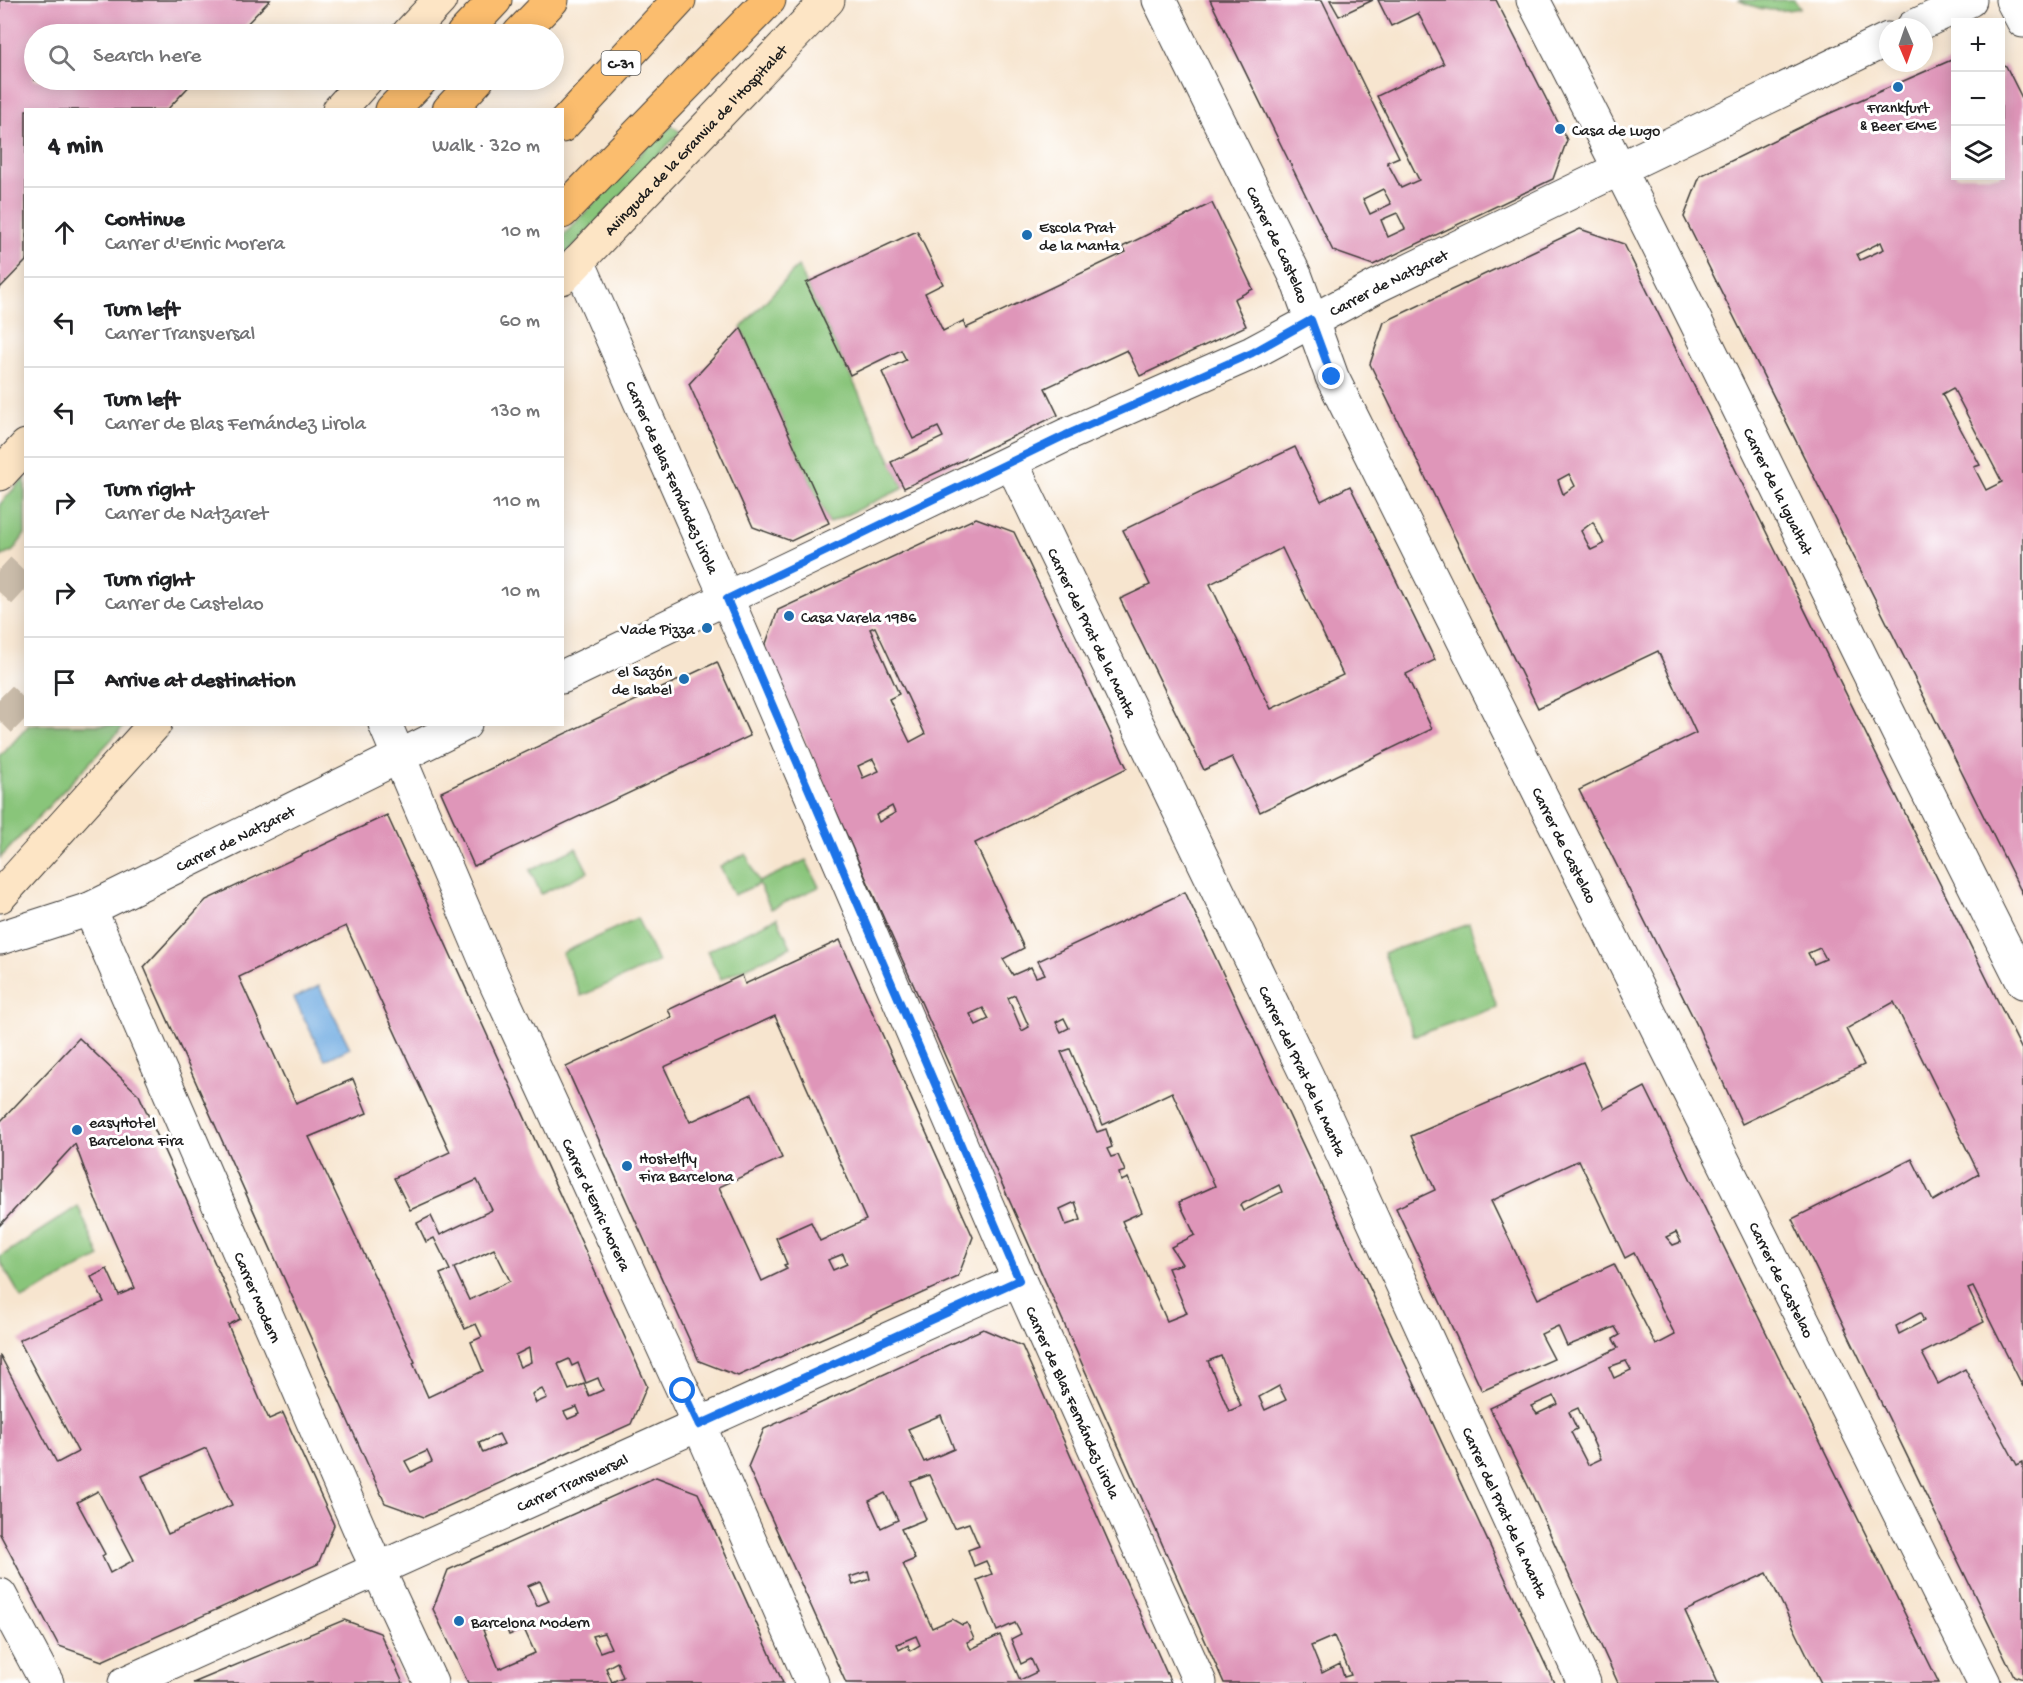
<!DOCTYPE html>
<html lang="en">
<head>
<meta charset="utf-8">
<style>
  :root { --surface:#fff; --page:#f6f6f6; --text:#202124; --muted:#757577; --line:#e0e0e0 }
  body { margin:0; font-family:"Gochi Hand",sans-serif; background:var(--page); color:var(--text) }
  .controls { position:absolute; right:18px; top:18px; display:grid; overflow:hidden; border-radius:0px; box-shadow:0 3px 15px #0003 }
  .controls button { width:54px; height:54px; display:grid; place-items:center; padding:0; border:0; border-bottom:2px solid var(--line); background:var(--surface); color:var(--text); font:30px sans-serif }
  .compass { position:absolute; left:1879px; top:18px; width:54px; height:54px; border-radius:50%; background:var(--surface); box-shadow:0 3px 15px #0003; rotate:178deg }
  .stop { position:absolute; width:18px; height:18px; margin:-14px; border:4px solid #1a73e8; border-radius:50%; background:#fff }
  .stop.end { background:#1a73e8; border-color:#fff; box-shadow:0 2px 6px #0008 }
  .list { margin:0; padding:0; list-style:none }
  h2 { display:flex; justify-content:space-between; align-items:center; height:78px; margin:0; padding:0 24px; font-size:26px }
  h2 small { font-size:20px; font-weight:400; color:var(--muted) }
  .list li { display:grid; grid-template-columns:39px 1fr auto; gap:18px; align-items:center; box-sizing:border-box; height:90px; padding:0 24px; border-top:2px solid var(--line) }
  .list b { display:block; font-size:22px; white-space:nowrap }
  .list p { margin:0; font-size:20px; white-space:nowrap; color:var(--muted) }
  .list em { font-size:20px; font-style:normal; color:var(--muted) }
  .icon { flex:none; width:33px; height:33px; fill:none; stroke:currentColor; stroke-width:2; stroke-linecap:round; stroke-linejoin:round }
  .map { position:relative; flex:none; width:2023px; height:1683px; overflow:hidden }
  .search { position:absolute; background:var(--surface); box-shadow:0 3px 15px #0003; left:24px; top:24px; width:540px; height:66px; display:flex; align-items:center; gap:15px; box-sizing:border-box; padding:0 21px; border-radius:33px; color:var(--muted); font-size:22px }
  .panel { position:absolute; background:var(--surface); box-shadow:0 3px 15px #0003; left:24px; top:108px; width:540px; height:618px; border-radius:0px }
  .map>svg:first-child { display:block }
  .green { fill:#89c57a; stroke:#52704b; stroke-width:1.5 }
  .water { fill:#70abe1; stroke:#46647e; stroke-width:1.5 }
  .building { fill:#df96b9; fill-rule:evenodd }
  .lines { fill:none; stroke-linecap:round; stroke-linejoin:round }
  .motorway-tunnel { stroke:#cbbdab; stroke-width:33; stroke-dasharray:33 16; stroke-linecap:butt }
  .minor-casing { stroke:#3d3a37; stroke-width:35 }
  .secondary-casing { stroke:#3d3a37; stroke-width:35 }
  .motorway-casing { stroke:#3d3a37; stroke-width:35 }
  .minor { stroke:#fff; stroke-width:33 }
  .secondary { stroke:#fde5c5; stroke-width:33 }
  .motorway { stroke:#fbbd6e; stroke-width:33 }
  .route { stroke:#1a73e8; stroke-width:8 }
  .poi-dot { fill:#1f6fb2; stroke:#fff; stroke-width:2 }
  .labels { text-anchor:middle; stroke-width:6; stroke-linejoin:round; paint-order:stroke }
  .shield { fill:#fff; stroke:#606060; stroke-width:1.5 }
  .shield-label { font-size:15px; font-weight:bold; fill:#1c1c1c }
  .poi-label { font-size:16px; fill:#1c1c1c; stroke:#fff; text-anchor:start }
  .street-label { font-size:16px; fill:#1c1c1c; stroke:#fff }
</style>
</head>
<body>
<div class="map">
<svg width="2023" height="1683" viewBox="0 0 2023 1683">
  <rect width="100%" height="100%" fill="#fff"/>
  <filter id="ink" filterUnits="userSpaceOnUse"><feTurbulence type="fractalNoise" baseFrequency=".0167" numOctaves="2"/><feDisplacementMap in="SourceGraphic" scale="12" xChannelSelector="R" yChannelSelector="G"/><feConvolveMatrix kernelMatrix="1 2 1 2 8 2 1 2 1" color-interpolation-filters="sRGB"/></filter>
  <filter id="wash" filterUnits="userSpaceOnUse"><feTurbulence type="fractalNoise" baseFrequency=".008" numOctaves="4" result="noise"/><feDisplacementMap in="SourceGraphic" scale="24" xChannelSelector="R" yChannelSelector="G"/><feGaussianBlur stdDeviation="1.35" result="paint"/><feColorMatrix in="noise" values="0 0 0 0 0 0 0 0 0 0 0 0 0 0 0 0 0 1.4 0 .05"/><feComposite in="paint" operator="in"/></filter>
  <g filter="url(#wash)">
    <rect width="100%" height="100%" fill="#f7e5cf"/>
    <g class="green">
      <path d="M1738,0H1794L1800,8C1779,13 1758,10 1738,0Z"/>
      <path d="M672,126L680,132L563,258V236L647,147Z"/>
      <path d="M798,266L904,488L829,523L741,328Z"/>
      <path d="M25,477V534L13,551L0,557V504Z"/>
      <path d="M29,725H125L0,858V757Z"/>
      <path d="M576,848L588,872L541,894L530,870Z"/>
      <path d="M746,854L759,882L806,860L819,887L771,909L759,884L734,895L720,866Z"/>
      <path d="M637,918L658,962L581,996L562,953Z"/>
      <path d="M777,918L791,947L721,979L707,951Z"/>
      <path d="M1469,924L1497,1007L1414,1036L1384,953Z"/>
      <path d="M78,1206L100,1257L22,1299L0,1261V1257Z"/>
    </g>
    <path class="water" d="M319,986L350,1048L325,1060L294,998Z"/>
    <g id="blocks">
      <g class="building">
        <path d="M0,0H270L237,34H34V80H195L167,110H26V261L0,288Z"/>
        <path d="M1210,0H1322L1399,157L1387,162L1401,188L1419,180L1377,96L1444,64L1418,13L1391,26L1378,0H1496L1567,140L1553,179L1373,265L1333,251ZM1383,189L1391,204L1370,214L1363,199ZM1397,213L1405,229L1388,237L1381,220Z"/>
        <path d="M1330,0H1373L1339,16Z"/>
        <path d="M1956,58V176H2001V64L2006,66L2023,100V895L1684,217L1700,176L1819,118ZM1881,242L1884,249L1860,260L1857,254ZM1953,388L2002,482L1986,490L1974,467L1980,465L1942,394Z"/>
        <path d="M1212,203L1253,289L1234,299L1246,326L1140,376L1127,350L1045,388L1058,415L904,488L891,462L943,437L938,427L913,439L882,372L906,360L901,350L850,375L806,283L917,231L943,284L925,293L943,331L963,321L966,328L1126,252L1122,247Z"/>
        <path d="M1580,229L1624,244L2023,1052V1387L1973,1287L1968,1289L1984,1322L1922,1353L1938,1384L1965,1369L2017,1465L2023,1462V1679L2014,1676L1792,1219L1912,1159L1933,1201L1979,1174L1894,1002L1846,1029L1864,1065L1742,1124L1698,1027L1579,790L1696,733L1658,651L1538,708L1370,364L1384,322ZM1569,474L1575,486L1563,494L1558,480ZM1593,522L1604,544L1591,550L1581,531ZM1820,948L1826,959L1814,964L1808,953ZM1920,1313L1924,1321L1899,1334L1896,1326Z"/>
        <path d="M741,328L829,523L791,541L753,527L689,384Z"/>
        <path d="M1295,447L1321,501L1350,486L1435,660L1406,674L1432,729L1260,812L1232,757L1204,770L1120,599L1150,585L1123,530ZM1282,548L1343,675L1271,709L1210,584Z"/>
        <path d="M976,518L1014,532L1127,768L975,843L1024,948L1003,959L1013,975L1031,967L1036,977L1045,974L1038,961L1185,892L1554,1683H1224L764,649L778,610ZM875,627L925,734L910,742L889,699L899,694L870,629ZM873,759L879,771L863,778L858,766ZM892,806L895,813L879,822L876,815ZM1015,995L1029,1027L1022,1031L1008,998ZM983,1008L989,1019L976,1025L970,1014ZM1064,1018L1069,1028L1061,1032L1056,1022ZM1070,1049L1103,1125L1172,1092L1215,1186L1179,1202L1195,1235L1171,1247L1182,1264L1168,1268L1187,1313L1167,1321L1122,1221L1142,1212L1128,1178L1121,1181L1119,1173L1125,1171L1118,1155L1111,1157L1107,1149L1112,1147L1106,1129L1097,1132L1061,1052ZM1279,1185L1282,1192L1243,1211L1240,1205ZM1075,1202L1081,1220L1066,1225L1060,1209ZM1221,1356L1241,1406L1229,1411L1208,1361ZM1279,1386L1286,1400L1265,1410L1259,1397ZM1334,1636L1351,1675L1344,1677L1340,1664L1322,1673L1311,1646Z"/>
        <path d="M717,662L750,736L474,866L441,792Z"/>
        <path d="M387,815L647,1386L631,1424L424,1517L385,1503L144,967L206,900ZM346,926L450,1152L394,1178L410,1210L477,1180L492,1210L440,1235L431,1216L417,1223L426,1242L434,1238L450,1270L440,1274L465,1329L476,1324L482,1337L471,1342L483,1371L428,1397L413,1363L415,1362L309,1137L367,1113L353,1079L296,1103L239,977ZM494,1249L510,1281L469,1300L454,1268ZM529,1348L531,1362L520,1367L515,1355ZM569,1359L572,1366L578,1363L586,1383L598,1378L603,1390L589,1396L584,1384L569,1390L558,1364ZM542,1389L547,1398L536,1403L532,1394ZM577,1407L580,1414L568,1419L564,1412ZM499,1434L504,1444L483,1453L479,1443ZM427,1451L432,1462L411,1472L405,1461Z"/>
        <path d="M840,940L973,1237L958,1277L738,1376L699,1361L566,1067L672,1017L668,1010L742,975L745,984ZM775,1016L866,1220L820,1241L811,1222L776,1238L787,1264L784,1265L787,1269L762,1281L719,1187L782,1158L767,1125L752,1094L690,1122L664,1067ZM843,1254L847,1264L833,1270L828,1260Z"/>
        <path d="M79,1038L139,1095L240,1319L228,1325L261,1402L269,1419L283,1413L334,1525L318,1564L102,1661L59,1646L0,1534V1355L57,1463L78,1452L19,1340L104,1302L91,1277L107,1269L119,1295L135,1288L97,1203L75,1144L0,1225V1122ZM206,1448L232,1505L168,1534L142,1476ZM98,1491L134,1560L110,1573L102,1556L105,1554L77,1502Z"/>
        <path d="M1583,1062L1604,1109L1645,1087L1939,1683H1821L1767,1573L1685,1611L1718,1683H1618L1531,1492L1490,1408L1618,1348L1613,1339L1620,1335L1615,1327L1567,1346L1558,1326L1541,1334L1554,1359L1482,1391L1396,1208L1435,1190L1411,1136ZM1579,1160L1625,1258L1634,1253L1675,1335L1656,1345L1614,1264L1538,1299L1491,1201ZM1676,1232L1681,1242L1673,1245L1666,1237ZM1626,1361L1631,1370L1614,1378L1609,1367ZM1554,1396L1558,1404L1537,1414L1531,1406ZM1578,1408L1601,1459L1588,1465L1571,1432L1577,1429L1569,1412Z"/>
        <path d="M983,1329L1022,1346L1171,1683H846L748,1467L764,1429ZM941,1415L954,1449L924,1462L908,1429ZM929,1475L954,1528L969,1523L979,1546L968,1550L974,1566L986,1561L992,1574L977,1580L997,1631L1015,1623L1021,1634L1011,1639L1021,1664L1031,1659L1037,1672L1020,1680L1000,1635L971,1649L967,1642L974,1639L967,1623L962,1625L952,1619L932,1628L903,1564L915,1559L901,1529L926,1519L911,1482ZM885,1493L898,1520L881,1528L869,1501ZM868,1571L870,1579L853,1585L850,1577ZM916,1636L920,1645L910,1651L908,1645L899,1650L897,1644Z"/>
        <path d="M656,1477L698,1493L783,1683H468L433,1609L448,1570ZM540,1581L549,1601L537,1606L528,1586ZM504,1622L509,1635L524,1629L535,1653L499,1669L483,1630ZM604,1633L611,1648L600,1652L592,1636ZM617,1662L623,1677L612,1682L606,1668Z"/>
        <path d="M344,1620L380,1633L403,1683H193Z"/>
      </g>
    </g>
  </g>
  <g filter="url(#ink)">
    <use href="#blocks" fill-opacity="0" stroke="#3d3a37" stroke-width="1.5"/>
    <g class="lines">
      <g class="motorway-tunnel">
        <path d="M0,593L26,565"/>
        <path d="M0,721L26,695"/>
      </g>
      <defs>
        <g id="minor">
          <path id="s1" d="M1159,0L1296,277L1332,377L1984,1683"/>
          <path id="s2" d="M1533,0C1702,325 1857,656 2023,982"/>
          <path d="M2012,0L2023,21"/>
          <path d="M1913,27L1970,0"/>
          <path id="s3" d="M578,261L727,599L1019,1280L1200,1683"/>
          <path id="s4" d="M1011,462L1308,1078L1584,1683"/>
          <path id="s5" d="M562,677L1066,435L1252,353L1377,286L1888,39"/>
          <path id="s6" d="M385,724L490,971L699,1425L812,1683"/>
          <path id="s7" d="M90,909L366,1544L431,1683"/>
          <path id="s8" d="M0,938L90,909L465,724"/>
          <path d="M0,1595L47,1683"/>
          <path id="s9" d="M125,1683L1019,1280"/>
        </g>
        <g id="secondary">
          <path d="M408,34L440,0"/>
          <path d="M339,110L366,80"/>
          <path id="s10" d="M562,278L828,0"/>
          <path d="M0,474L26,446"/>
          <path d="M0,896L155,724"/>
        </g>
        <g id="motorway">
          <path d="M463,34L495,0"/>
          <path d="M519,34L552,0"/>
          <path d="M392,110L421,80"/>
          <path d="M449,110L477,80"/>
          <path d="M562,126L679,0"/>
          <path d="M562,212L769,0"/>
        </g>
      </defs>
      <use href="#minor" class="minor-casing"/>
      <use href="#secondary" class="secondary-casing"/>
      <use href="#motorway" class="motorway-casing"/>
      <use href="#minor" class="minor"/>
      <use href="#secondary" class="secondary"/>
      <use href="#motorway" class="motorway"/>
    </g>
  </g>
  <g class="lines" filter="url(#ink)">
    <path class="route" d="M683,1391L699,1425L1019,1280L727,599L1066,435L1252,353L1311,320L1332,377"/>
  </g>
  <g class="poi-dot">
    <circle cx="1898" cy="87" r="6"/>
    <circle cx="1560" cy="129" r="6"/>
    <circle cx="1027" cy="235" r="6"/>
    <circle cx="789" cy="616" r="6"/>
    <circle cx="707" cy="628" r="6"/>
    <circle cx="684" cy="679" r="6"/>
    <circle cx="77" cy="1130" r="6"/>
    <circle cx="627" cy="1166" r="6"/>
    <circle cx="459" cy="1621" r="6"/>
  </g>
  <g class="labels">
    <rect class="shield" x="601.5" y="51" width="39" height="24" rx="4.5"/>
    <g class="shield-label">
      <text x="621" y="68">C-31</text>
    </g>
    <g class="poi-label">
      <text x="1898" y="112" text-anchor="middle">Frankfurt<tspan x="1898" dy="18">&amp; Beer EME</tspan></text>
      <text x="1572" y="135">Casa de Lugo</text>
      <text x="1039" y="232">Escola Prat<tspan x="1039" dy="18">de la Manta</tspan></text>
      <text x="801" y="622">Casa Varela 1986</text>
      <text x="695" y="634" text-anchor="end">Vade Pizza</text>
      <text x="672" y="676" text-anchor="end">el Sazón<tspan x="672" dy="18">de Isabel</tspan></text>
      <text x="89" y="1127">easyHotel<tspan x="89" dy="18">Barcelona Fira</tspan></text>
      <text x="639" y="1163">Hostelfly<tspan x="639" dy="18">Fira Barcelona</tspan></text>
      <text x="471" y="1627">Barcelona Modern</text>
    </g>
    <g class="street-label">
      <text dy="6" stroke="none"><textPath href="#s10" startOffset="192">Avinguda de la Granvia de l'Hospitalet</textPath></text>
      <text dy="6" stroke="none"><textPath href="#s1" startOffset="272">Carrer de Castelao</textPath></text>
      <text dy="6" stroke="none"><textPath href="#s5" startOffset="916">Carrer de Natzaret</textPath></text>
      <text dy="6" stroke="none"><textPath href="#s3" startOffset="236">Carrer de Blas Fernández Lirola</textPath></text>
      <text dy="6" stroke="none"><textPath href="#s2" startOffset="549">Carrer de la Igualtat</textPath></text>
      <text dy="6" stroke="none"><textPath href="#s4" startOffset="189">Carrer del Prat de la Manta</textPath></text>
      <text dy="6" stroke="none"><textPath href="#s8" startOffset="256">Carrer de Natzaret</textPath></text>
      <text dy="6" stroke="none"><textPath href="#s1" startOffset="938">Carrer de Castelao</textPath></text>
      <text dy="6" stroke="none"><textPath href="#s4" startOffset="675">Carrer del Prat de la Manta</textPath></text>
      <text dy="6" stroke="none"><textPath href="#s6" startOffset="525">Carrer d'Enric Morera</textPath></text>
      <text dy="6" stroke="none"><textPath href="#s1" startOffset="1424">Carrer de Castelao</textPath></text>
      <text dy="6" stroke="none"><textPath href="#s7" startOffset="423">Carrer Modern</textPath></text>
      <text dy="6" stroke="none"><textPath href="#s3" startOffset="1244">Carrer de Blas Fernández Lirola</textPath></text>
      <text dy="6" stroke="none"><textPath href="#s9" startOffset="490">Carrer Transversal</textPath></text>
      <text dy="6" stroke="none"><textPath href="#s4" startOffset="1161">Carrer del Prat de la Manta</textPath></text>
    </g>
  </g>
</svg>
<div class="controls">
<button>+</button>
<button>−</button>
<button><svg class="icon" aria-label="layers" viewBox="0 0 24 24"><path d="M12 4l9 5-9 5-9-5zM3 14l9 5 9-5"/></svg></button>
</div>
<svg class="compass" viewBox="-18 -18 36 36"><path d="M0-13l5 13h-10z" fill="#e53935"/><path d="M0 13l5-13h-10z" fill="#757577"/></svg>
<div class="stop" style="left:683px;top:1391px"></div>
<div class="stop end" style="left:1332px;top:377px"></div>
<div class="search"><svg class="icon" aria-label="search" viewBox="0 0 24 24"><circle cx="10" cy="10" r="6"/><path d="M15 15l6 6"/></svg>Search here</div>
<section class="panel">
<h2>4 min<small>Walk · 320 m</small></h2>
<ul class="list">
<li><svg class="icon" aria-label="ahead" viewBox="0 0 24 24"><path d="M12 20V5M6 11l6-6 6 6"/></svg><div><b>Continue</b><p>Carrer d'Enric Morera</p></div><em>10 m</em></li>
<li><svg class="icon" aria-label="left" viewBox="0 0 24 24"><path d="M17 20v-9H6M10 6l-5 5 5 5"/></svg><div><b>Turn left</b><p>Carrer Transversal</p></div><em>60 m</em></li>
<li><svg class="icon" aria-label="left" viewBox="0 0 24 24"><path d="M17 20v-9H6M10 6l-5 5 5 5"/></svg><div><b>Turn left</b><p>Carrer de Blas Fernández Lirola</p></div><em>130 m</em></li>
<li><svg class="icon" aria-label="right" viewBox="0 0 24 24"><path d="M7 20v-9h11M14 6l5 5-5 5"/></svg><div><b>Turn right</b><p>Carrer de Natzaret</p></div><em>110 m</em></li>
<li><svg class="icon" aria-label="right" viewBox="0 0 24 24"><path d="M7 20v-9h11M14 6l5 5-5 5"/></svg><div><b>Turn right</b><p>Carrer de Castelao</p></div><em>10 m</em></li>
<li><svg class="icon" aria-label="arrive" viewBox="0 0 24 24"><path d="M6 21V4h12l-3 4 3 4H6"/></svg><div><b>Arrive at destination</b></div></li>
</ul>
</section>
</div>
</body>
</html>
